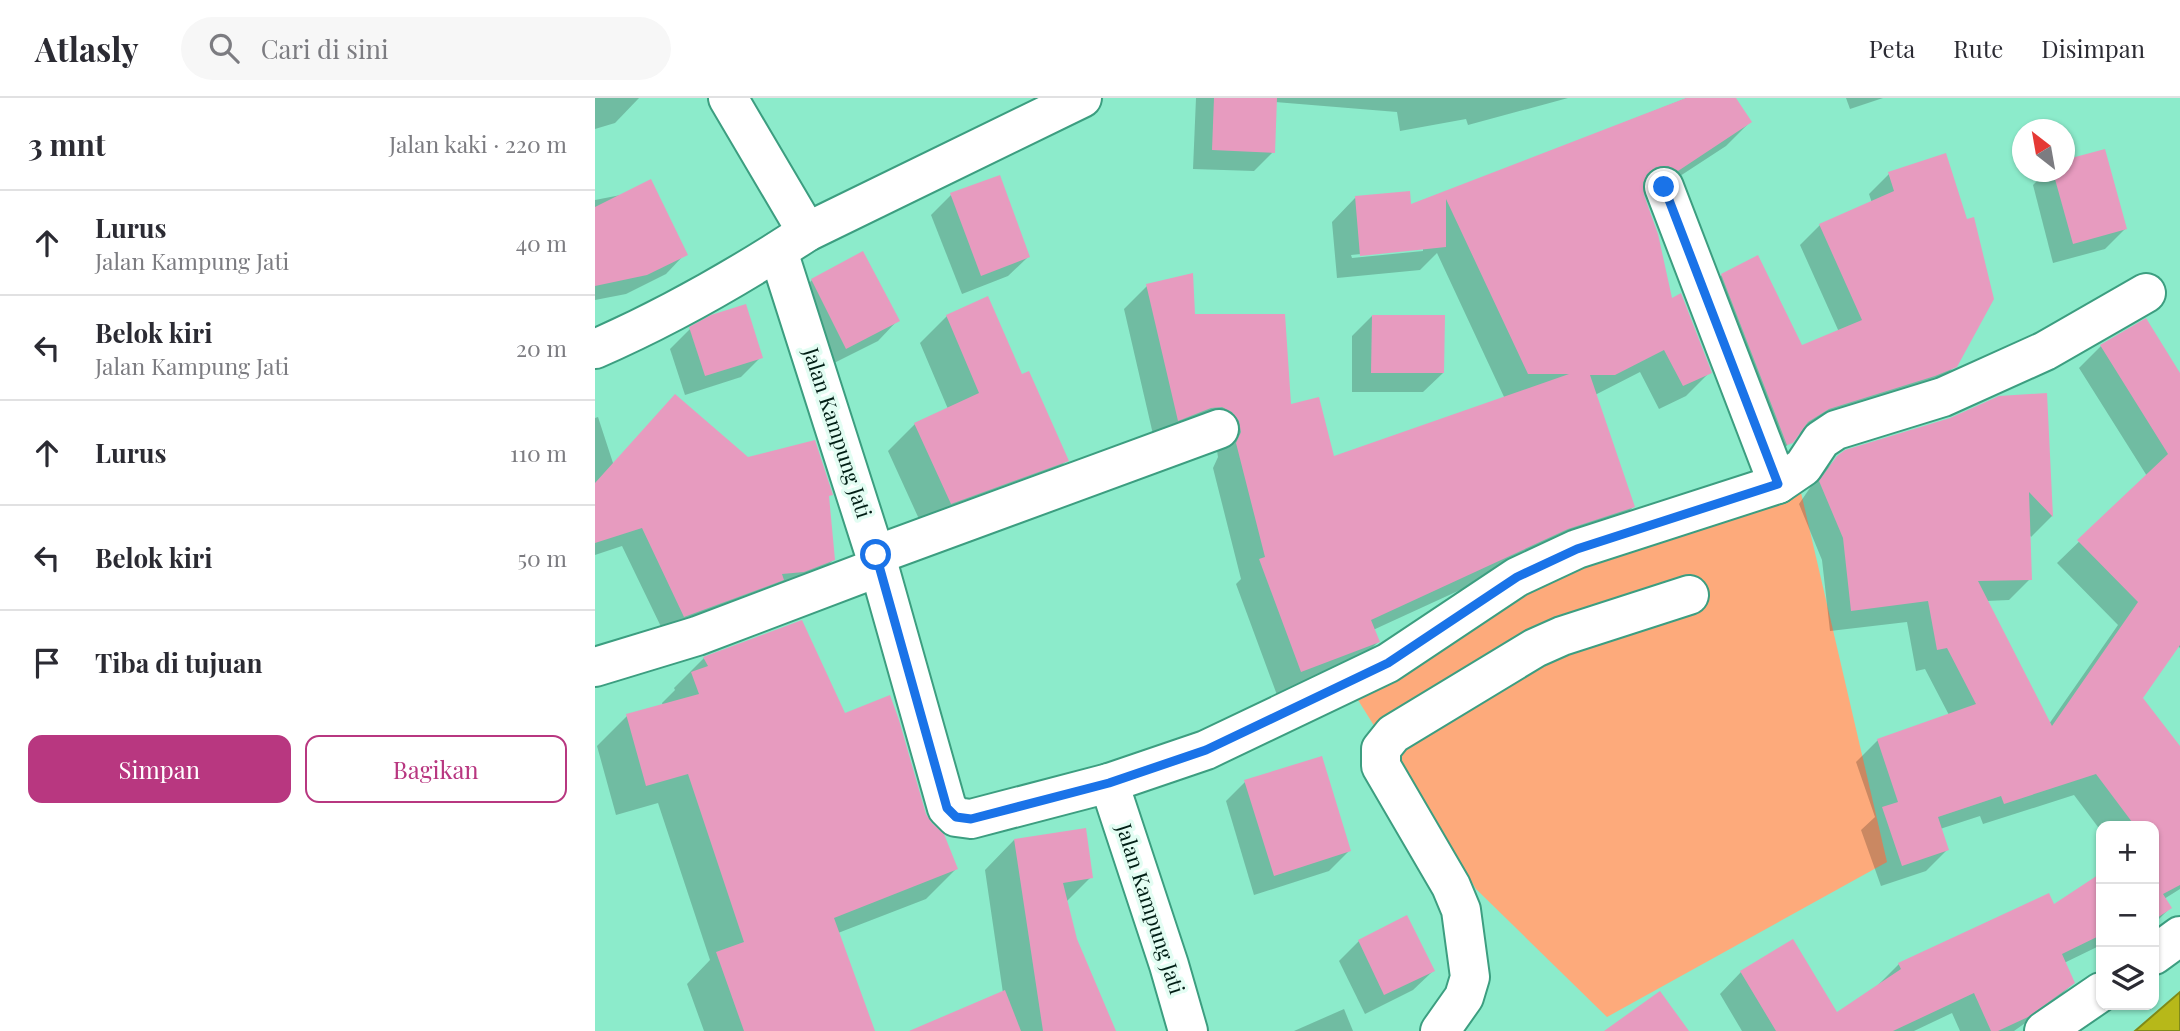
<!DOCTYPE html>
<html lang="id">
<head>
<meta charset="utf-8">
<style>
  :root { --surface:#fff; --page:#f7f7f7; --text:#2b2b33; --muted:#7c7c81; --line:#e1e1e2; --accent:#b83780 }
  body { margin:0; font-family:"Playfair Display",serif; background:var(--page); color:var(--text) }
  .controls { position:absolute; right:21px; bottom:21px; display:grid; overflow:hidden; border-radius:14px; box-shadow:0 2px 5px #0004 }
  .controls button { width:63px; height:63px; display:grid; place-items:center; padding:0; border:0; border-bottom:2px solid var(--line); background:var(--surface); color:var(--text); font:35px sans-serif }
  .compass { position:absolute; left:1417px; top:21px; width:63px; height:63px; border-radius:50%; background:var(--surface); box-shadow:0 2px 5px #0004; rotate:329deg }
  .stop { position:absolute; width:21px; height:21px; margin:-16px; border:5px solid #1a73e8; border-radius:50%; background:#fff }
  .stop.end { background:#1a73e8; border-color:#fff; box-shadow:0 2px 7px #0008 }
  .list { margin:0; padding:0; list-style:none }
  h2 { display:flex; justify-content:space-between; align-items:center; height:91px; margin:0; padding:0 28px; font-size:30px }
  h2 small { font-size:23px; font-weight:400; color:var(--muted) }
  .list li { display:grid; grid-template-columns:46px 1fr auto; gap:21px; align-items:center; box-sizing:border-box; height:105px; padding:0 28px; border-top:2px solid var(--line) }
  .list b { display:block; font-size:26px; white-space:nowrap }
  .list p { margin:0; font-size:23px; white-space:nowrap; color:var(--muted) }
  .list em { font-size:23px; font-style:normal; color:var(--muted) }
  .actions { display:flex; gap:14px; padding:21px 28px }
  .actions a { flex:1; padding:16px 0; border:2px solid var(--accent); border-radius:14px; text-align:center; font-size:24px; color:var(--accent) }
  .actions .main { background:var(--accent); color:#fff }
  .icon { flex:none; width:38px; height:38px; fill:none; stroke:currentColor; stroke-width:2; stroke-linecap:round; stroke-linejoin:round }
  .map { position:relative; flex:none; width:1585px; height:933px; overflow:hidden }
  header { display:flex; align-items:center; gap:42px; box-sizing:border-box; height:98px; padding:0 35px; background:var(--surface); border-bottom:2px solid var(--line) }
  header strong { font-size:33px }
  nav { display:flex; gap:38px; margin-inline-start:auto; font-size:24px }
  .search { width:490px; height:63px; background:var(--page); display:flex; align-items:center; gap:18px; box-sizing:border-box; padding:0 24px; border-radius:38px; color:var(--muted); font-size:26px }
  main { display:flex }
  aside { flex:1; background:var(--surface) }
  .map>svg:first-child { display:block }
  .green { fill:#fdaa7b }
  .water { fill:#b7b819; stroke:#808a18; stroke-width:2 }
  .shadow { fill:#0003; fill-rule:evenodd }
  .building { fill:#e79bbf }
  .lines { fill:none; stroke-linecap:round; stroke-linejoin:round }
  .minor-casing { stroke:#3c9e80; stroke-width:42 }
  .minor { stroke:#fff; stroke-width:38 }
  .route { stroke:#1a73e8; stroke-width:9 }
  .labels { text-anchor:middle; stroke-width:7; stroke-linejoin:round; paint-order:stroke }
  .street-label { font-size:21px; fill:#011e15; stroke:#e3fdf3 }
</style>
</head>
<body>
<header>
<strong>Atlasly</strong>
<div class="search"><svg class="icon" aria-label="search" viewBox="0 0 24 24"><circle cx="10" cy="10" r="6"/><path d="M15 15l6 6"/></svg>Cari di sini</div>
<nav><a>Peta</a><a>Rute</a><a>Disimpan</a></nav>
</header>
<main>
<aside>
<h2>3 mnt<small>Jalan kaki · 220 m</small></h2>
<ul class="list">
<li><svg class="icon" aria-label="ahead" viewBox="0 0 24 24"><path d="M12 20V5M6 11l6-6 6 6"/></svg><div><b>Lurus</b><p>Jalan Kampung Jati</p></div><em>40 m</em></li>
<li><svg class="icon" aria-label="left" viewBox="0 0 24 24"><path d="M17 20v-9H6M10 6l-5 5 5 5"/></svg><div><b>Belok kiri</b><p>Jalan Kampung Jati</p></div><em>20 m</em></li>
<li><svg class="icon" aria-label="ahead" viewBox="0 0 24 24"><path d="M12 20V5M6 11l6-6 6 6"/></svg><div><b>Lurus</b></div><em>110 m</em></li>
<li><svg class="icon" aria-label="left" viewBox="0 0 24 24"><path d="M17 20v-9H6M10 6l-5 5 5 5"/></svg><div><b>Belok kiri</b></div><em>50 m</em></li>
<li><svg class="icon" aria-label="arrive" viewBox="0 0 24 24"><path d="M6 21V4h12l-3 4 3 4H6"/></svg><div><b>Tiba di tujuan</b></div></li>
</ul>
<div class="actions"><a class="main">Simpan</a><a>Bagikan</a></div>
</aside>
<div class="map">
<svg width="1585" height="933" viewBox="0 0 1585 933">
  <rect width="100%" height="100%" fill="#8cebcb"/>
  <path class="green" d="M1204,386L1292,764L1012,919L881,791L758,594L940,482Z"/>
  <path class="water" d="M1585,894V933H1540Z"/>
  <g class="shadow">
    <path d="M0,0H44L20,25L0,31Z"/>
    <path d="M601,0H973L873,27L871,21L805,33L802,14L680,4L678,54L659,73L598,71Z"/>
    <path d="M1092,0H1139L1155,24L1131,48L1059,95L1046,91L1076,202L1115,274L1091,298L1064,311L1045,274L1000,297L1038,409L1015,432L948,454L778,532L783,544L759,568L682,597L641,486L646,481L618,370L623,359L621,347L560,345L529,211L552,188L598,218L695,309L738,361L910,301L842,155L825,172L742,180L737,124L760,100L814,109ZM828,150V153L757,160L756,157Z"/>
    <path d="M1251,0H1288L1255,11Z"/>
    <path d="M1451,74H1470L1530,131L1510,151L1458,165L1438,87Z"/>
    <path d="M1294,76L1360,268L1340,288L1213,330L1201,338L1176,364L1107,197L1127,177L1206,250L1244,234L1205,147L1225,127L1277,105L1274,96Z"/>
    <path d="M31,96L90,156L71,176L31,196L0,202V102Z"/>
    <path d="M356,97L433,159L413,178L367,196L336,117Z"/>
    <path d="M217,182L302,223L283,243L231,269L197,202Z"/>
    <path d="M352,218L426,278L472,362L445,389L329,432L293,353L320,326L353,311L325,245Z"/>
    <path d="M777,218L848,275L828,294H757V238Z"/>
    <path d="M1550,223L1585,278V393L1563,405L1585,429V550L1583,548L1546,600L1585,651V791L1569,801L1575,810L1559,826V728H1506V733L1479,697L1388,726L1385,718L1345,731L1352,752L1331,773L1286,788L1266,732L1280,719L1261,664L1283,642L1354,617L1330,571L1321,573L1312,524L1235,533L1227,462L1204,406L1221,381L1243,359L1450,297L1457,418L1436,439L1434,436L1435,481L1414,502L1391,503L1454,626L1523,527L1462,465L1552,378L1484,270L1506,248Z"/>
    <path d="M95,231L166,259L146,279L90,297L75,251Z"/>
    <path d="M3,319L18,365L152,361L232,399L239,461L219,481L70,537L27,448L0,457V320Z"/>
    <path d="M109,560L249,617L329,717L361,771L331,801L243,835L278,933H109L92,886L115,862L63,705L21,717L2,648L32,618L68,608L67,605L80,592L79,590Z"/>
    <path d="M650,684L754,753L734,773L659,797L631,703Z"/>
    <path d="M419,742L496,779L471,804L480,841L519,933H319L408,895L390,772Z"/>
    <path d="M1506,777V856L1502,849L1469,865L1478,885L1457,906L1419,933H1365L1357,915L1319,933H1147L1125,896L1146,874L1241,917L1282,888L1304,866L1458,809Z"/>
    <path d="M764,843L838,873L818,892L770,916L744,863Z"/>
    <path d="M749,911L758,933H699Z"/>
  </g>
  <g class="building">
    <path d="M619,0H682L680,55L617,52Z"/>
    <path d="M1091,0H1141L1157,24L1083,73L1073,68L1061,69L1052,76L1048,85L1049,97L1063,136L1077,200L1086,195L1117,275L1088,288L1069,252L1020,277H995L1040,409L973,431L776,522L785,544L706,574L664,461L670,459L641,345L646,334L644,323L637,314L627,309L616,310L583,323L551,186L598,175L600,216H690L696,306L724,299L739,358L974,276H933L851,101V149L765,158L760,98L815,93L816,106Z"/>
    <path d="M1510,51L1532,131L1478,146L1458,74H1469V62Z"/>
    <path d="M1351,55L1372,121L1379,119L1399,201L1362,269L1340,278L1234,311L1213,324L1198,345L1192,347L1126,176L1163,157L1207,247L1267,222L1224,126L1299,93L1293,74Z"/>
    <path d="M405,77L435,159L386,178L355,95Z"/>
    <path d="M56,81L93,157L52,177L0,188V109Z"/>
    <path d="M268,153L305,223L251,251L216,181Z"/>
    <path d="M393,198L427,276L434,273L474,363L356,406L319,325L384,295L351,217Z"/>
    <path d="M151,206L168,260L110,278L94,229L116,217Z"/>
    <path d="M777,217H850L849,275H776Z"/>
    <path d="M1551,220L1585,275V547L1548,600L1585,648V787L1568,796L1577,810L1559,822V728H1540L1501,676L1409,706L1406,698L1343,719L1354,752L1307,768L1287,709L1303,704L1282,641L1381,606L1352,550L1342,552L1333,503L1256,513L1248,440L1224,383L1242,358L1250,352L1355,320L1404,298L1452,295L1458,419L1434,394L1437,482L1383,483L1457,628L1543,504L1482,442L1573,356L1505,247Z"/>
    <path d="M80,296L153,359L220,342L238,397L234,398L240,462L209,474L187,476L189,482L89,519L47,430L0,445V385Z"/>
    <path d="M207,522L250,615L295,597L304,622L331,716L337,725L349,736L363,771L239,820L280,933H149L121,854L149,844L93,676L51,688L31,616L104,596L96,574L113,568L108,559Z"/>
    <path d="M727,658L756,753L679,778L649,682Z"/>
    <path d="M491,730L498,780L468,785L482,841L521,933H448L419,741Z"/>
    <path d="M1506,775V837L1467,856L1480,885L1433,919L1403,933H1396L1379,895L1298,933H1181L1145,873L1198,841L1242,914L1306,871L1303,865L1454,795L1459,806Z"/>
    <path d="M812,817L840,873L789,897L763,842Z"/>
    <path d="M410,892L426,933H314Z"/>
    <path d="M1065,893L1094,933H1009Z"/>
  </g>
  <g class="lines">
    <defs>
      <g id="minor">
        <path d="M133,0L212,134"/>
        <path d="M1069,89L1183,386"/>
        <path d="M183,153L284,469L352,710L361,719L376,721L514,685L574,867L593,933"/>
        <path d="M0,251C71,220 148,176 212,134L487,0"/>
        <path d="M281,457L624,331"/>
        <path d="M0,569L102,538L284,469"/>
        <path d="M514,685L611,652L793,565L922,479L982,451L1183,386L1208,369L1226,342L1241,332L1348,299L1450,253L1551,195"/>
        <path d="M1559,857L1585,838"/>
        <path d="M845,933L869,899L875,879L866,812L856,788L786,668V651L798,636L940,550L967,538L1094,497"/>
        <path d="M1449,933L1506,894"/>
      </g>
    </defs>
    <use href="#minor" class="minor-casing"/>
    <use href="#minor" class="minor"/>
  </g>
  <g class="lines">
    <path class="route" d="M281,457L352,710L361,719L376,721L514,685L611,652L793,565L922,479L982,451L1183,386L1069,89"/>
  </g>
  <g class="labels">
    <g class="street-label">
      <text transform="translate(242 335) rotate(72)" y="7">Jalan Kampung Jati</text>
      <text transform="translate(555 811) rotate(72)" y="7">Jalan Kampung Jati</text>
    </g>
  </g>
</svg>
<div class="controls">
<button>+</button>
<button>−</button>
<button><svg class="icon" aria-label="layers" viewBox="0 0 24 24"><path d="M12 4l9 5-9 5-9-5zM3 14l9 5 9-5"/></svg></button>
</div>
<svg class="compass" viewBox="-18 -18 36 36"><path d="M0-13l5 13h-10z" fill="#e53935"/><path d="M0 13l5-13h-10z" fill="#7c7c81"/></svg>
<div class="stop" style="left:281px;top:457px"></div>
<div class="stop end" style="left:1069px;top:89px"></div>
</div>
</main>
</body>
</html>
